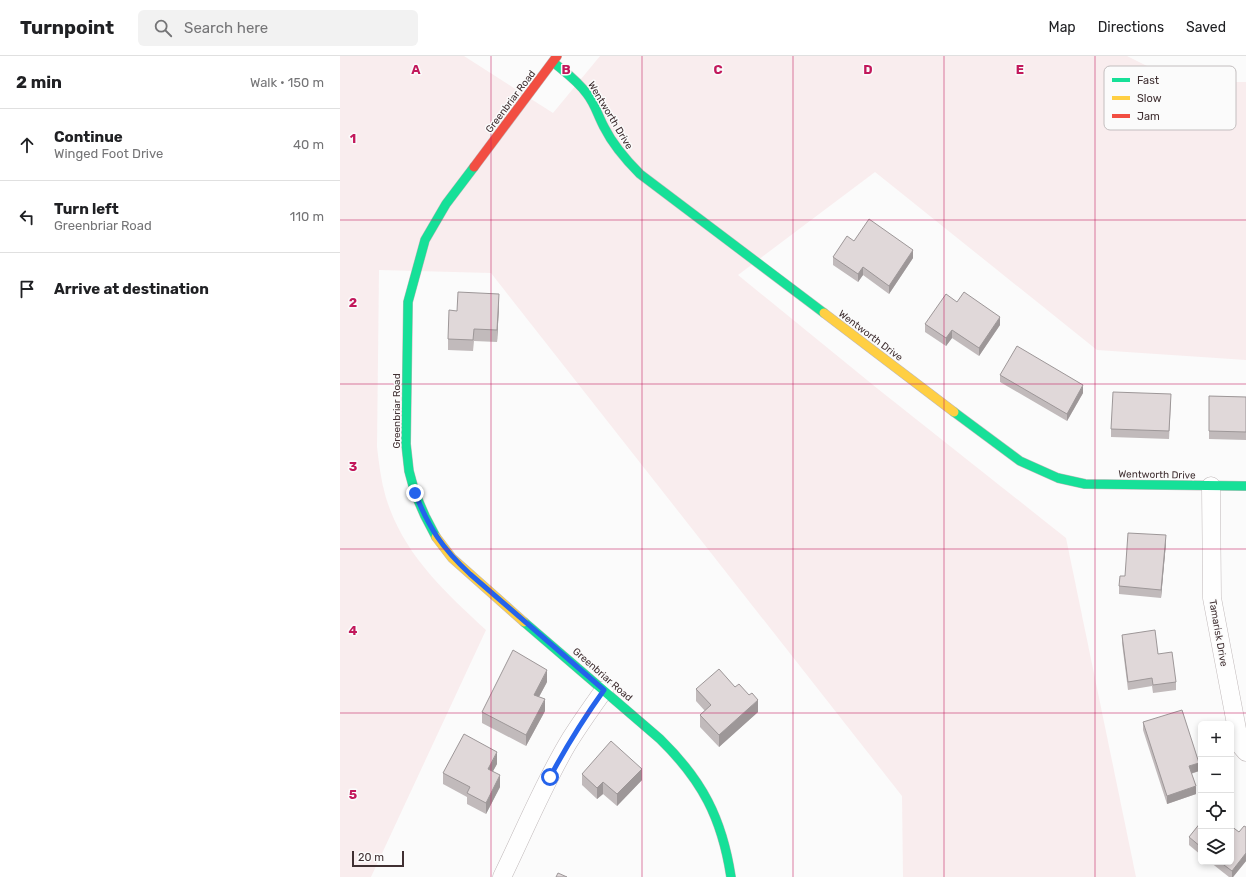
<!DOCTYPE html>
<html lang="en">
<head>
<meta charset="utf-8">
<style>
  :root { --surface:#fff; --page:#f2f2f2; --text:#202124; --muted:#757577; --line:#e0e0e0 }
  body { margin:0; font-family:Rubik,sans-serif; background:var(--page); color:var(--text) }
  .controls { position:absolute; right:12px; bottom:12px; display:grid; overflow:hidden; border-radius:6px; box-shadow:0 2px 6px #0003 }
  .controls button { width:36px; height:36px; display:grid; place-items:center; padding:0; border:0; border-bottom:1px solid var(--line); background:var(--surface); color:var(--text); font:20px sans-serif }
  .scale { position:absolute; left:12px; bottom:10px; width:52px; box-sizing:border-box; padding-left:4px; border:2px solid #403032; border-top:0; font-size:11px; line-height:14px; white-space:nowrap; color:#403032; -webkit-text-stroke:3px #fbfbfb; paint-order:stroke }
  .stop { position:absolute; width:12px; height:12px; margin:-9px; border:3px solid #2563eb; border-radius:50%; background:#fff }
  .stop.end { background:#2563eb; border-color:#fff; box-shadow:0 1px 4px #0008 }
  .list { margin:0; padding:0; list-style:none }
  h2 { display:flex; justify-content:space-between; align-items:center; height:52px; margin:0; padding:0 16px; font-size:17px }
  h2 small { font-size:13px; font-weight:400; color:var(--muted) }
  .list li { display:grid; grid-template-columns:26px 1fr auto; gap:12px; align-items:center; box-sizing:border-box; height:72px; padding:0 16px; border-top:1px solid var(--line) }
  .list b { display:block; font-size:15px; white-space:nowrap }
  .list p { margin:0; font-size:13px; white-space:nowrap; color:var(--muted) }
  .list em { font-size:13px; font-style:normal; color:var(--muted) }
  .icon { flex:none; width:22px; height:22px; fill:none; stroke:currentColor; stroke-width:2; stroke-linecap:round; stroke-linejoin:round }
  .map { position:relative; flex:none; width:906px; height:821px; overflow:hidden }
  header { display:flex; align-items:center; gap:24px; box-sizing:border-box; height:56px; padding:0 20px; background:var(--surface); border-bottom:1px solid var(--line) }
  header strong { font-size:19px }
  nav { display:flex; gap:22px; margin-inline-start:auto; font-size:14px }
  .search { width:280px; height:36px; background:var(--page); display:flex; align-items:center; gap:10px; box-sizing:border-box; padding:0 14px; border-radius:6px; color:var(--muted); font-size:15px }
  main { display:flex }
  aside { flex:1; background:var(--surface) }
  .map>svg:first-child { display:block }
  .green { fill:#f9edee }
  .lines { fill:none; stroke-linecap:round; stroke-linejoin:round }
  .street-casing { stroke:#c0b9ba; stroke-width:19 }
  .fast-casing { stroke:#c0b9ba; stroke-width:10 }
  .slow-casing { stroke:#c0b9ba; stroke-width:10 }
  .jam-casing { stroke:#c0b9ba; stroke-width:10 }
  .street { stroke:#fefefe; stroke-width:18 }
  .fast { stroke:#16e098; stroke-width:9 }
  .slow { stroke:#ffcf43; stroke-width:9 }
  .jam { stroke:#f24e42; stroke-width:9 }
  .wall { fill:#c1babb }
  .shaded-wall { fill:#9d9798 }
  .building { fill:#e0d8d9; stroke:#9d9798 }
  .route { stroke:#2563eb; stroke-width:5 }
  .grid { fill:none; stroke:#c2185b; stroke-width:1; stroke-opacity:0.55 }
  .labels { text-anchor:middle; stroke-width:3; stroke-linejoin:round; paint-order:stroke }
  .street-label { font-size:10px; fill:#403032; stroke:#fbfbfb }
  .key { fill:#fbfbfb; stroke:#c3bebf; stroke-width:1 }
  .key-label { font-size:11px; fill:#403032 }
  .grid-label { font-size:13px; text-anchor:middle; font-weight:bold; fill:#c2185b; stroke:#fbfbfb; stroke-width:3; stroke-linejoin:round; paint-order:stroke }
</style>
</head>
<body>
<header>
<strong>Turnpoint</strong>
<div class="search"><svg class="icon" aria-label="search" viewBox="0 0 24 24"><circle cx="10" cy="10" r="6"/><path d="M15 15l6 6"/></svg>Search here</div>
<nav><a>Map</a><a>Directions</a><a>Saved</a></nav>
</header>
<main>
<aside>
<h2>2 min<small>Walk · 150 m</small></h2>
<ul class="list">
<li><svg class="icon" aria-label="ahead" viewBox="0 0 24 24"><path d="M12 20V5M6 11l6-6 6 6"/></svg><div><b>Continue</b><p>Winged Foot Drive</p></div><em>40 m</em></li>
<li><svg class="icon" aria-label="left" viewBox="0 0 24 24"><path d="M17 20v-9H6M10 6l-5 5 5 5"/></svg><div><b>Turn left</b><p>Greenbriar Road</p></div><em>110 m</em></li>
<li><svg class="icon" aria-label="arrive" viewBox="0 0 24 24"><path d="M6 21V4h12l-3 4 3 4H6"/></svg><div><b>Arrive at destination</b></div></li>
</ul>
</aside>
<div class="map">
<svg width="906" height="821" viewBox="0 0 906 821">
  <rect width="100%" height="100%" fill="#fbfbfb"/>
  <path class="green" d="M0,0H124L213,57L260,0H787L839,26H906V304L757,294L535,116L398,219L538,333L726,482L796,821H563L562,740L151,217L39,214L37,391C39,408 41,425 46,442C64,499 104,535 146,574L31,821H0Z"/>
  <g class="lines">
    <defs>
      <g id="street">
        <path d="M871,430L872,542L900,689L906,696"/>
        <path d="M162,821C184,776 203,729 228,687C239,669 252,651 264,634"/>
      </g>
      <g id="fast">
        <path d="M213,6C225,16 238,25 247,38C255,48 258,60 264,71C273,89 286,104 300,118L484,257"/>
        <path d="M614,356L680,405L718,422L745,428L906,430"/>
        <path d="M96,481L85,460L75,437L69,415L66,388L68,246L85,184L106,148L134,111"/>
        <path d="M184,566L320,683C362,724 382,762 391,821"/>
      </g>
      <g id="slow">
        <path d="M484,257L614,356"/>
        <path d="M96,481L112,502L184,566"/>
      </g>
      <path id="jam" d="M134,111L217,0"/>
    </defs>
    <use href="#street" class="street-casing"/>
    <use href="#fast" class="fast-casing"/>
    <use href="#slow" class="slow-casing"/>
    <use href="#jam" class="jam-casing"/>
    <use href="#street" class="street"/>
    <use href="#fast" class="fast"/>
    <use href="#slow" class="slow"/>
    <use href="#jam" class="jam"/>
  </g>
  <g class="wall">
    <path d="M514,185L573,202L549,238L523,219L518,226L493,209V201Z"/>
    <path d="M617,246L660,269L639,300L612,282L606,290L585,276V268Z"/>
    <path d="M159,250L157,286L134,285L133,295L108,294V283L117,255Z"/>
    <path d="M660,319L743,337L727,365L660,326Z"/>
    <path d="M869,340L906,341V384L869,383Z"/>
    <path d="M831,346L829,383L771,381V373Z"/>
    <path d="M826,487L821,542L779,538V530L785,520Z"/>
    <path d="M782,579L818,598L836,626V634L813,637L812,630L788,634L782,587Z"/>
    <path d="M207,626L199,641L205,655L186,690L142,667V656Z"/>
    <path d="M395,631L418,656L379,691L360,671V659L365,655L356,645V633Z"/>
    <path d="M803,666L859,715L851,718L856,738L827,748L803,674Z"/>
    <path d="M157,708L153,715L160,731L146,758L127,748V741L103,728V717Z"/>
    <path d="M242,718L302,724L277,750L263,738L257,743L242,729Z"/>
    <path d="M861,766V799L849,789V781Z"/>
    <path d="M906,771V805L893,821H889L870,806H891L899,776Z"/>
  </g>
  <g class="shaded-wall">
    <path d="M573,194V202L549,238V230Z"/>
    <path d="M523,211V219L518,226V218Z"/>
    <path d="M159,238V250L157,286V274Z"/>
    <path d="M660,261V269L639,300V292Z"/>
    <path d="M612,274V282L606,290V282Z"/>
    <path d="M743,329V337L727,365V358Z"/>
    <path d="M826,479V487L821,542V534Z"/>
    <path d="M207,614V626L194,650V639Z"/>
    <path d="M205,643V655L186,690V679Z"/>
    <path d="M418,644V656L379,691V679Z"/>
    <path d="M157,696V708L148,724V713Z"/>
    <path d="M859,707V715L849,718V710Z"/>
    <path d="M302,713V724L277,750V738Z"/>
    <path d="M160,719V731L146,758V747Z"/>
    <path d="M263,726V738L257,743V732Z"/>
    <path d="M856,730V738L827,748V740Z"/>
    <path d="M906,797V805L893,821H892V815Z"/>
  </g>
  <g class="building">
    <path d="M529,163L573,194L549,230L523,211L518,218L493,201L507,180L514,185Z"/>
    <path d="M118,236L159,238L157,274L134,273L133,284L108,283L109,254L117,255Z"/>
    <path d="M624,236L660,261L639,292L612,274L606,282L585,268L606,238L617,246Z"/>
    <path d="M677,290L743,329L727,358L660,319Z"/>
    <path d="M773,336L831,338L829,375L771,373Z"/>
    <path d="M869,340L906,341V376L869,375Z"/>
    <path d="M788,477L826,479L821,534L779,530L780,520H785Z"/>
    <path d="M815,574L818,598L832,596L836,626L813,629L812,622L788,626L782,579Z"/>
    <path d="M173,594L207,614L194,639L205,643L186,679L142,656Z"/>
    <path d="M379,613L395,631L399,628L409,639L412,637L418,644L379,679L360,659L371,649L356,633Z"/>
    <path d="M842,654L859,707L849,710L856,730L827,740L803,666Z"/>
    <path d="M124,678L157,696L148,713L160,719L146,747L127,737L130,731L103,717Z"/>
    <path d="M271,685L302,713L277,738L263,726L257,732L242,718Z"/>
    <path d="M861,766V791L849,781Z"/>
    <path d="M891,770L899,776L904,770L906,771V797L892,815L880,806H891Z"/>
    <path d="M218,817L227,821H216Z"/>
  </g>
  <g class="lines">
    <path class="route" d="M75,437C89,472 102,492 130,518L264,634C244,662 226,691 210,721"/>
  </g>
  <path class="grid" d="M151,0V821M302,0V821M453,0V821M604,0V821M755,0V821M0,164H906M0,328H906M0,493H906M0,657H906"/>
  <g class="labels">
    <g class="street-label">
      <text transform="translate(170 45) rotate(-53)" y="4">Greenbriar Road</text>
      <text transform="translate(271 59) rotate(59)" y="4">Wentworth Drive</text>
      <text transform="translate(531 279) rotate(37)" y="4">Wentworth Drive</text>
      <text transform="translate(56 355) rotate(-90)" y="4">Greenbriar Road</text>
      <text transform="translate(817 418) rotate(1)" y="4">Wentworth Drive</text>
      <text transform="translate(879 577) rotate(80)" y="4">Tamarisk Drive</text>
      <text transform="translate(263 618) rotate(41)" y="4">Greenbriar Road</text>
    </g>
  </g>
  <rect x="764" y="10" width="132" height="64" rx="6" class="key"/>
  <rect x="772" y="22" width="18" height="4" fill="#16e098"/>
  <rect x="772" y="40" width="18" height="4" fill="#ffcf43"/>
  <rect x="772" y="58" width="18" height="4" fill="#f24e42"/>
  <g class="key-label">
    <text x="797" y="28">Fast</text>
    <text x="797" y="46">Slow</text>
    <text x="797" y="64">Jam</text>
  </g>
  <g class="grid-label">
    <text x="76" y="18">A</text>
    <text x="226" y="18">B</text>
    <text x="378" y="18">C</text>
    <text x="528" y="18">D</text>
    <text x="680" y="18">E</text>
    <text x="13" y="87">1</text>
    <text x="13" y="251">2</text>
    <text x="13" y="415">3</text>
    <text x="13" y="579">4</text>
    <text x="13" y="743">5</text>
  </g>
</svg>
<div class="controls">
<button>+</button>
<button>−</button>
<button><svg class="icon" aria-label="locate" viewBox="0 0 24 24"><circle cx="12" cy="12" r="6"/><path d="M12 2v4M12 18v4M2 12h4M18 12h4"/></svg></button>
<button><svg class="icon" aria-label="layers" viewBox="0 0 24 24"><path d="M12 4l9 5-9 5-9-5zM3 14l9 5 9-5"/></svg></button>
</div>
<div class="scale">20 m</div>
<div class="stop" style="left:210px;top:721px"></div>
<div class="stop end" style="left:75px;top:437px"></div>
</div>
</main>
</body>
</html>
